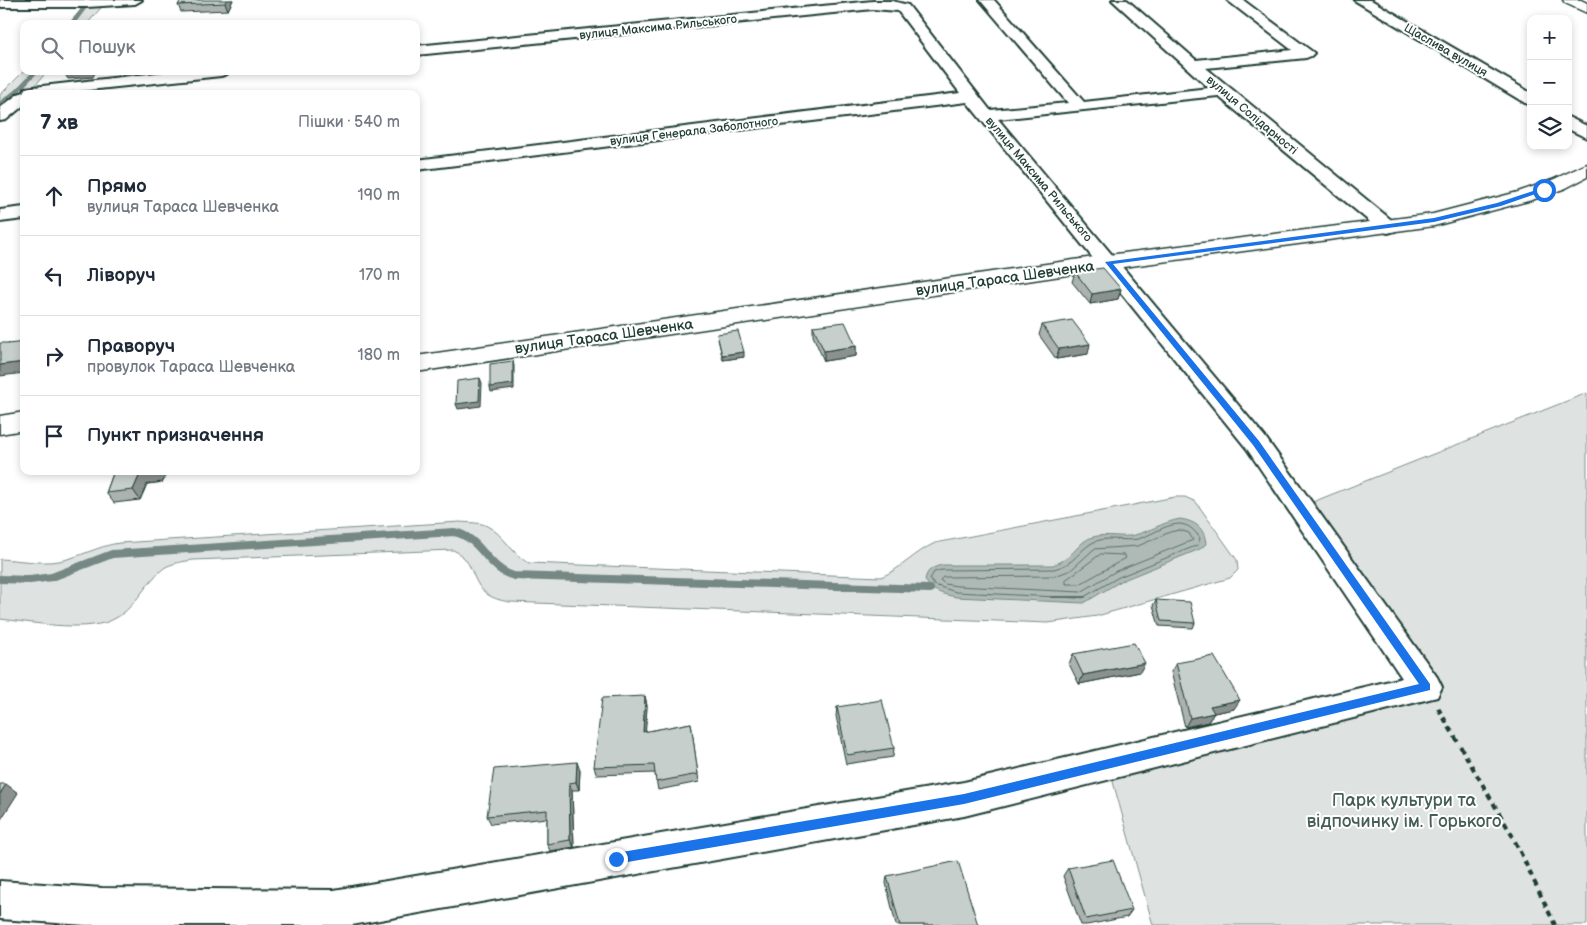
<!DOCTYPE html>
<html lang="uk">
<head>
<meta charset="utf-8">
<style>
  :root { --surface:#fff; --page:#f2f2f3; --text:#1f2937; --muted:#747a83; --line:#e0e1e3 }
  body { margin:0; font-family:"Balsamiq Sans",sans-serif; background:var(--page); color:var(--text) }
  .controls { position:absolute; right:15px; top:15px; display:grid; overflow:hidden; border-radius:10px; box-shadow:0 2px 8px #0003 }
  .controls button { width:45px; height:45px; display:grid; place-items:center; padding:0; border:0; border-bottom:1px solid var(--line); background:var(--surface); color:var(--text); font:25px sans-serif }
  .stop { position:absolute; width:15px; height:15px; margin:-11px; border:4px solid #1a73e8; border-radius:50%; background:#fff }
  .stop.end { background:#1a73e8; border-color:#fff; box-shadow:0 1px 5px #0008 }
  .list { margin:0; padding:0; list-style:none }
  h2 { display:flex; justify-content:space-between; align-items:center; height:65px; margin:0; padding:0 20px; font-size:21px }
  h2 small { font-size:16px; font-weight:400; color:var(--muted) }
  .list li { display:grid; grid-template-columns:32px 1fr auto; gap:15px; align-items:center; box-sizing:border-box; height:80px; padding:0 20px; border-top:1px solid var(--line) }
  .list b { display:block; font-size:19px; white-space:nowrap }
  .list p { margin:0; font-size:16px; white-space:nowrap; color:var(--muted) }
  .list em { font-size:16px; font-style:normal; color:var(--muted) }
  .icon { flex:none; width:28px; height:28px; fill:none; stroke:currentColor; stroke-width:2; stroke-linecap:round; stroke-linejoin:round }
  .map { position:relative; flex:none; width:1587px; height:925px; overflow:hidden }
  .search { position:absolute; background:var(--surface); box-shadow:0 2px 8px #0003; left:20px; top:20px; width:400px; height:55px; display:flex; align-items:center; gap:12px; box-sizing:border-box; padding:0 18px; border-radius:10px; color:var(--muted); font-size:19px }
  .panel { position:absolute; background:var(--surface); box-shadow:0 2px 8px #0003; left:20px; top:90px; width:400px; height:385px; border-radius:10px }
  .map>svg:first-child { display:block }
  .green { fill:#dee3e2; stroke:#7e908b }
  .water { fill:#afbab7; stroke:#758883 }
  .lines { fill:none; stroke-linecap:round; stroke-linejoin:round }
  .shore-far1 { stroke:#596f68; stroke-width:1 }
  .shore { stroke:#596f68; stroke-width:2 }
  .stream-far1 { stroke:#758883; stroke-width:4.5 }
  .stream { stroke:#758883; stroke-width:8 }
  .street-casing { stroke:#1f3d34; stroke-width:4 }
  .secondary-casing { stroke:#1f3d34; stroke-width:3 }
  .path { stroke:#1f3d34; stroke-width:4; stroke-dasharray:6 5; stroke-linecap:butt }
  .street { fill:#fff; fill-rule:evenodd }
  .secondary { fill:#fff; fill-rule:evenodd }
  .wall { fill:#abb2af; stroke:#1f3d34 }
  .shaded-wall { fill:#8b918f; stroke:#1f3d34 }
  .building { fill:#c7cfcc; stroke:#1f3d34 }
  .route { fill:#1a73e8 }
  .labels { text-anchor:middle; stroke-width:4; stroke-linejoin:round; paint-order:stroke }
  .far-street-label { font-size:12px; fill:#1f3d34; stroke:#fff }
  .street-label { font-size:15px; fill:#1f3d34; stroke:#fff }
  .near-park-label { font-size:18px; fill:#455e57; stroke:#fff }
</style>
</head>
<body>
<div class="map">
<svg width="1587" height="925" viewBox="0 0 1587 925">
  <rect width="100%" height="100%" fill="#fff"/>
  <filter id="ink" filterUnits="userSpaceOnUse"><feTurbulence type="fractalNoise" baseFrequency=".02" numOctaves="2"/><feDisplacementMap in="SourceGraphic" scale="10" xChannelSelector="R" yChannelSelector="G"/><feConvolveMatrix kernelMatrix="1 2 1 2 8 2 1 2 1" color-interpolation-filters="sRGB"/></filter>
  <g filter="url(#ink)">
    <g class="green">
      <path d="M0,0H90L105,3L87,24H68L87,4Z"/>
      <path d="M24,71H47L31,91L24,94L0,116V95Z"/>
      <path d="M1587,393V925H1153L1108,764L1426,687L1300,507Z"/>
      <path d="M1175,497H1185L1196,502L1237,560L1238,570L1230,578L1097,616L1048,623L510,602C464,596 482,563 453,550L194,560C185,561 172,563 164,568C144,583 135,611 110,621C82,632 30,622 0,619V559C19,560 40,564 59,561C80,557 98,546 119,543L460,522C469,523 480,522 487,526C505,535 512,555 529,563L881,577C901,569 915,552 935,543Z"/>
    </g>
    <path class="water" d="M1180,519C1195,521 1205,528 1206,544L1200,549L1121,581L1084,603L956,597C942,594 932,592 925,580C927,570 931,568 942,565H1053C1074,558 1075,545 1090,538C1102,533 1116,537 1129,536C1146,534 1162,522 1180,519Z"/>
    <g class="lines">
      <g class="shore-far1">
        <path d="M1180,530L1189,533L1193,540L1116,571L1081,592L957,586L945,584L940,580L943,577L1055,576L1071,570L1094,549L1138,546L1170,532Z"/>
        <path d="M1101,554L1124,555L1126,558L1080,584H1066V580Z"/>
        <path d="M1077,598L956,592L934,585L930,579L934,572L942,570L1054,569C1076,563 1075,554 1092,543C1105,535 1124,542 1138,539C1152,535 1164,525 1178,524C1189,524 1194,530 1200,538L1198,545L1119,577L1082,598"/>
      </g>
      <path class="shore" d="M1051,597H1085"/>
      <g class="stream-far1">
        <path d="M72,24L90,0"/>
        <path d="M0,104L17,91L36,71"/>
      </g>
      <path class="stream" d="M0,579L30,580L52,577L112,554L454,532C481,537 487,569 514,576L930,589"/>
      <defs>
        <g id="street">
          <path d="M0,0H142L135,4L87,7H0Z"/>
          <path d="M980,0H994L1084,102L1209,88L1112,0H1127L1196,60L1292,50L1227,0H1243L1314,53L1311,56L1306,58L1206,68L1395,223L1398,227L1395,231L1388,233L1381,231L1218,96L998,119L1265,437L1437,677L1442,687L1437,697L964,816L352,925H85L0,919V881L102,888L334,890L964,782L1402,678L1247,449L967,102L416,170V160L960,93L898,11L873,9L416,55V46L873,1H892L908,5L990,110L1068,103Z"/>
          <path d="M1354,0H1371L1531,93V105L1525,103Z"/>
          <path d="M174,71H229L227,74L221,76L51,94H24V105L6,120L0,121V108L18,94L24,92L25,88Z"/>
          <path d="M1568,117L1587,126V138L1568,129Z"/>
          <path d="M24,207V219L0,222V210Z"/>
        </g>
        <g id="secondary">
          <path d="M1563,0H1581L1587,3V13L1565,3Z"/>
          <path d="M1587,164V177L1566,188L1532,200L1434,226L1108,269L416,372V356L1108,255L1433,214L1518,192L1552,180Z"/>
          <path d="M24,412V430L0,434V416Z"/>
        </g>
      </defs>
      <use href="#street" class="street-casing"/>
      <use href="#secondary" class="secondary-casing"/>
      <path class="path" d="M1438,708L1513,837L1555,925"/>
      <use href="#street" class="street"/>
      <use href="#secondary" class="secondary"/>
    </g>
    <g class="wall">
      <path d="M233,0L228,10L181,12L178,5Z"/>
      <path d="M1075,272L1121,289L1118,299L1090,304L1072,282Z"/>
      <path d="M1042,325L1088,354L1056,359L1039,335Z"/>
      <path d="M813,326L856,346V356L824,361L813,336Z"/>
      <path d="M717,334L744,357L723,360L718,339Z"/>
      <path d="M114,471L163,482L147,484L140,500L114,503L106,493Z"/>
      <path d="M1156,600L1195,623L1193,628L1159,626L1153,605Z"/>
      <path d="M1073,654L1140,672L1079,684L1069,664Z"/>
      <path d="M1176,663L1234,709L1214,713L1208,722L1185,727L1171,672Z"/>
      <path d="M645,696L647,706L645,732L691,723L699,782L658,790L655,773L597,775L594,767Z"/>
      <path d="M837,707L894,748L893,757L846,764L836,716Z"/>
      <path d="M577,762L580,770L579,790H572L574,847L550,851L547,844V818L491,824L487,816Z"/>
      <path d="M1068,868L1132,910L1127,917L1087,925H1081L1063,876Z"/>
      <path d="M887,876L978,925H896L886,883Z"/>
    </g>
    <g class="shaded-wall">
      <path d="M227,0H233L228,10L225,3Z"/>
      <path d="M63,71H96L93,77L68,79Z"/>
      <path d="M1121,289L1118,299L1090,304L1092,294Z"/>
      <path d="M1090,344L1088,354L1056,359L1059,349Z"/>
      <path d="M856,346V356L824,361V351Z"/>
      <path d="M744,352V357L723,360L722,355Z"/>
      <path d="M513,361L514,366V389L491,392L490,387Z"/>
      <path d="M24,362V373L0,376V365Z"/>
      <path d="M480,378L482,383L481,406L458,409L456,404Z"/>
      <path d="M157,471H167L163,482L147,484L140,500L133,490L140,474Z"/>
      <path d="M1145,663L1140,672L1079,684L1083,675Z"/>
      <path d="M645,696L647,706L645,741L643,732Z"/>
      <path d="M1240,700L1234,709L1204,715L1210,706Z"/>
      <path d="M1214,713L1208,722L1185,727L1190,718Z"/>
      <path d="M577,762L580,770L579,790L576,782Z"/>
      <path d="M569,783L572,790L574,847L570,840Z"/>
      <path d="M6,784L18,793L0,821V794Z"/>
    </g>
    <g class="building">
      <path d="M181,0H227L225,3L178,5Z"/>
      <path d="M1103,268L1121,289L1092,294L1075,272Z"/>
      <path d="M1072,320L1090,344L1059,349L1042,325Z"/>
      <path d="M845,322L856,346L824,351L813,326Z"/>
      <path d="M738,331L744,352L722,355L717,334Z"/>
      <path d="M24,342V362L0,365V343H9L8,344Z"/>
      <path d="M513,361V384L490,387V364Z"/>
      <path d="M480,378L479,401L456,404L457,381Z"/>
      <path d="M114,471H157L156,472L140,474L133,490L106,493Z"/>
      <path d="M1156,600L1190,602L1195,623L1161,621Z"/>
      <path d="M1134,643L1145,663L1083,675L1073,654Z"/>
      <path d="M1214,656L1240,700L1210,706L1214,713L1190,718L1176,663Z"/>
      <path d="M645,696L643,732L691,723L698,774L656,782L654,765L594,767L602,698Z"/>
      <path d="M882,700L894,748L847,755L837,707Z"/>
      <path d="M577,762L576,782L569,783L570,840L547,844V810L487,816L494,769Z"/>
      <path d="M0,784H6L0,794Z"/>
      <path d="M1113,860L1132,910L1086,919L1068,868Z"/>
      <path d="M958,861L978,925H900L887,876Z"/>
    </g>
  </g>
  <path class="route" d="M1542,188L1547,190L1501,206L1434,222L1113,264L1259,441L1430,684V690L964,804L616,864L612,863L611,859L612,855L616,853L964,794L1419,684L1253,445L1105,262L1434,218L1497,203Z"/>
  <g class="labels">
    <g class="far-street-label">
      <text transform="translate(658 27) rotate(-6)" y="4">вулиця Максима Рильського</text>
      <text transform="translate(1446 50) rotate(30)" y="4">Щаслива вулиця</text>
      <text transform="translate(1252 115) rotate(40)" y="4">вулиця Солідарності</text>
      <text transform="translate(694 131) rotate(-7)" y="4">вулиця Генерала Заболотного</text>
      <text transform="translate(1039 179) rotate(50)" y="4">вулиця Максима Рильського</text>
    </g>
    <g class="street-label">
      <text transform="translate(1005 278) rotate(-8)" y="5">вулиця Тараса Шевченка</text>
      <text transform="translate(604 336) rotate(-8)" y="5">вулиця Тараса Шевченка</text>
    </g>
    <g class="near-park-label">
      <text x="1404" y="806">Парк культури та<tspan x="1404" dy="21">відпочинку ім. Горького</tspan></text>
    </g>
  </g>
</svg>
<div class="controls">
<button>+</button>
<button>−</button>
<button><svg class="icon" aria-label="layers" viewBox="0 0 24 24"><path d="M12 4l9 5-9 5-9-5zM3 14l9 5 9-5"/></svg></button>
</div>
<div class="stop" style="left:1544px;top:190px"></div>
<div class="stop end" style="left:616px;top:859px"></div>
<div class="search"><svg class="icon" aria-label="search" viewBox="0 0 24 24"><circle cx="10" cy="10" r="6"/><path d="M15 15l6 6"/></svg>Пошук</div>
<section class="panel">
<h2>7 хв<small>Пішки · 540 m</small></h2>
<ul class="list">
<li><svg class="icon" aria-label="ahead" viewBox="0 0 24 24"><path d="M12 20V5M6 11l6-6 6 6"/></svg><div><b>Прямо</b><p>вулиця Тараса Шевченка</p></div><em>190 m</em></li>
<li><svg class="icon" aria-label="left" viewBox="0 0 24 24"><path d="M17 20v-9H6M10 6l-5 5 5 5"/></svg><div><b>Ліворуч</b></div><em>170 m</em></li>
<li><svg class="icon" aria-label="right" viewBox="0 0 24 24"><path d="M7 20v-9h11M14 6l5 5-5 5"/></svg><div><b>Праворуч</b><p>провулок Тараса Шевченка</p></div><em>180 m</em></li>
<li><svg class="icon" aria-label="arrive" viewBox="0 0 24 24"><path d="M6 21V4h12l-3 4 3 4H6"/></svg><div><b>Пункт призначення</b></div></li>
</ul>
</section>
</div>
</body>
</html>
